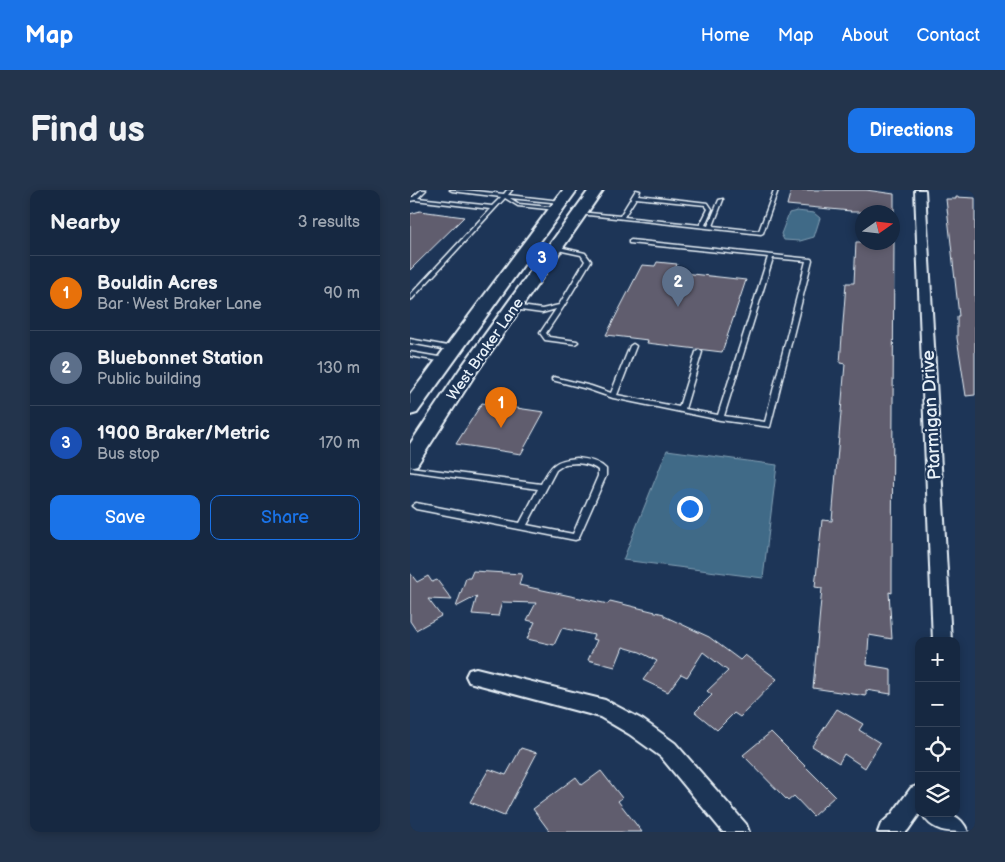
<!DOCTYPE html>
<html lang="en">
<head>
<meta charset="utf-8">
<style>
  :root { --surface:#162841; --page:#23344c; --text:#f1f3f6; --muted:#9ea6b1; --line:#35445a; --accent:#1a73e8 }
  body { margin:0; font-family:"Balsamiq Sans",sans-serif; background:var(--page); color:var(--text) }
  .controls { position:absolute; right:15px; bottom:15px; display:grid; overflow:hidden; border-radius:10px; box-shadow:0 2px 8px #0003 }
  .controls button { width:45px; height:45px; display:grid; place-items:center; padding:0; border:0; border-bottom:1px solid var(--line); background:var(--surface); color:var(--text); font:25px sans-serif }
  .compass { position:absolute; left:445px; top:15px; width:45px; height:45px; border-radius:50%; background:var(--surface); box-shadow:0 2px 8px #0003; rotate:76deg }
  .you { position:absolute; left:279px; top:318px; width:18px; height:18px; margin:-12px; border:4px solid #fff; border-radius:50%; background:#1a73e8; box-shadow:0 0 0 8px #1a73e833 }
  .badge { display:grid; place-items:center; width:32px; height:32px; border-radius:50%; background:var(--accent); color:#fff; font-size:16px; font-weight:700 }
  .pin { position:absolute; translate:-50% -41px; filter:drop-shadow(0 1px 2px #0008) }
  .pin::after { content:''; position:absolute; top:26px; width:18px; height:15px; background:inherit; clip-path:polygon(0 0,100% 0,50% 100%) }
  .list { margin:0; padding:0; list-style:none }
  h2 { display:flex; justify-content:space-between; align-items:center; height:65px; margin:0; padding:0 20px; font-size:21px }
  h2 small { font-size:16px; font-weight:400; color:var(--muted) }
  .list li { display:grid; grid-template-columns:32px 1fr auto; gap:15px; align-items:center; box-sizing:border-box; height:75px; padding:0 20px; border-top:1px solid var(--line) }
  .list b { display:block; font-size:19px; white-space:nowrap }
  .list p { margin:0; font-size:16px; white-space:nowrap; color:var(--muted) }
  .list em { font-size:16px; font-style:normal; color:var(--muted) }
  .actions { display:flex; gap:10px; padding:15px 20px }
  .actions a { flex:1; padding:11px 0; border:1px solid var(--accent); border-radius:10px; text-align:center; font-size:18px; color:var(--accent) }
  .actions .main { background:var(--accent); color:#fff }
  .icon { flex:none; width:28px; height:28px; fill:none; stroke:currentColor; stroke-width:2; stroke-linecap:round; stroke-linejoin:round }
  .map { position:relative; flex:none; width:565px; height:642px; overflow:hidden; border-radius:10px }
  header { display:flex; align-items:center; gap:30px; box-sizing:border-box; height:70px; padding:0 25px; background:var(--accent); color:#fff }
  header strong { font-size:24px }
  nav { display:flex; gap:28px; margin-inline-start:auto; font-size:18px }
  .intro { display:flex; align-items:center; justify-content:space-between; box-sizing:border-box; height:120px; padding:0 30px }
  h1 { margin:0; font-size:35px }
  .button { padding:12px 22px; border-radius:10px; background:var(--accent); color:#fff; font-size:18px; font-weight:700 }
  main { display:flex; gap:30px; padding:0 30px }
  aside { flex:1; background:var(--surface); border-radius:10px; box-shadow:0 2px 8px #0003 }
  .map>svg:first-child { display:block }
  .water { fill:#406a87; stroke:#83a0b4 }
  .building { fill:#615d6e; stroke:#e8f1f8 }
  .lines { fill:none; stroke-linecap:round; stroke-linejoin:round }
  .service-casing { stroke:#e8f1f8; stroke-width:3 }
  .minor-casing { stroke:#e8f1f8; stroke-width:4 }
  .secondary-casing { stroke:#e8f1f8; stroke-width:4 }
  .service { fill:#1d3557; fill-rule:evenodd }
  .minor { fill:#1d3557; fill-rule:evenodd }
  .secondary { fill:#1d3557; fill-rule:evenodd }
  .labels { text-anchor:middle; stroke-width:4.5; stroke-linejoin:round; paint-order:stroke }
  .far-street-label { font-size:15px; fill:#e8f1f8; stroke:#1d3557 }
  .street-label { font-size:18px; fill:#e8f1f8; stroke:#1d3557 }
</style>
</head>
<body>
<header>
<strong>Map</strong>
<nav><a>Home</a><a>Map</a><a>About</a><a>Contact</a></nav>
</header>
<div class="intro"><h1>Find us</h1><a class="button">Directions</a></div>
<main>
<aside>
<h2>Nearby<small>3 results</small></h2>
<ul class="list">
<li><span class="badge" style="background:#e8710a">1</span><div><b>Bouldin Acres</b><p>Bar · West Braker Lane</p></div><em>90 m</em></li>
<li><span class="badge" style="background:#5c6f8a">2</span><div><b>Bluebonnet Station</b><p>Public building</p></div><em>130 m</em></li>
<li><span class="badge" style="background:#1a4fb4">3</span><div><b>1900 Braker/Metric</b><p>Bus stop</p></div><em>170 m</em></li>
</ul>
<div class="actions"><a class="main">Save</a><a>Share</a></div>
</aside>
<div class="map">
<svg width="565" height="642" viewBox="0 0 565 642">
  <rect width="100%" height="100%" fill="#1d3557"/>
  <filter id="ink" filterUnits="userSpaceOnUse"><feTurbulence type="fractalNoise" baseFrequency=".02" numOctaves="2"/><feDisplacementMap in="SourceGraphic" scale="10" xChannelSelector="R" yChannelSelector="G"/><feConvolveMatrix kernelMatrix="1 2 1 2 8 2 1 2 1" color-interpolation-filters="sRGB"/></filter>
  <g filter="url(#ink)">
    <g class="water">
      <path d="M387,21L404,23L410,28L404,47L390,51L374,50L371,44L379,23Z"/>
      <path d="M257,260L367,275L353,388L213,370Z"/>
    </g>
    <g class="building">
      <path d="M381,0H456L484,4V22H440L441,21L377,15Z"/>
      <path d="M546,7L565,8V205L556,206L547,148V126H549L536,9H546Z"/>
      <path d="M10,21L54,27L0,80V24Z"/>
      <path d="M446,52H484L482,383V403L479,402L482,449L459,445L457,475L481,479V504L456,500V506L403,498L412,398L405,397L412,330L422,331L435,174L430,173L436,93H444Z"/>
      <path d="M247,72L267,74L264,82L336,90L312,162L237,153L238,150L196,145L232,75L245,76Z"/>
      <path d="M72,213L134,222L111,264L46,254Z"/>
      <path d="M63,381L112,384L109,395L198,414L200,411L254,424V426L299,447L330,470L335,465L367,489L330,527L324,523L307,540L285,522L302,505L297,501L318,481L293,462L277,487L271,484L258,502L233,490L247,471L230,462L213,457L205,477L178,470L187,450L182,449L184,445L152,438L144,455L117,449L125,432L117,430L126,413L92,412L88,426L62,424L67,406L46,417L56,388H60Z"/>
      <path d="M0,383L7,392L18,386L22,392L27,390L42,410L18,409L31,426L6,440L0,431Z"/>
      <path d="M427,519L453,534L449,540L470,553L455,578L434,564L429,573L402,556Z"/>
      <path d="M361,542L425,606L403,626L384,606L378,611L333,565Z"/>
      <path d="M111,558L127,563L94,626L60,612L79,579L96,585Z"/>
      <path d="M191,581L212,608L208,611L232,642H140L123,619L166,587L172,595Z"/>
    </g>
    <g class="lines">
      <defs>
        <g id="service">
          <path d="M11,0H16L8,8L82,16L91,7L42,1L40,0H54L94,4L97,0H102L98,5L151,11L153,12L151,13L100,8L109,14L148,18V19L146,20L108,16L95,8L2,109L0,110V105L80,19L5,10L0,11V7H3Z"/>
          <path d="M226,0L230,1L228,5L298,13L302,19L295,35L298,36L309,10L313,9V10L303,36L349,41L364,0H368L353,43L351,44L169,24L167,23L169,22L210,26ZM226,8L295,15L298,19L290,35L214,27Z"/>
          <path d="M221,50L401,69L402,70L360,237L310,230L203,208L177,199L142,190V188L144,187L181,196L201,203L220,156L223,154L226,156L207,205L269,217L286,162L289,160L292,162L275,219L308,225L358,67L219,53V51ZM363,68L396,71L355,232L314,226Z"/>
          <path d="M145,56L175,63L181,71L154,116L136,143L139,147L167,151L168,152L165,154L135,150L130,143L146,119L132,123L103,119L100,117L103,115L132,119L149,115L175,71L171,65L143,59L142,58Z"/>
          <path d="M0,149L43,157L46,159L43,161L0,153Z"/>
          <path d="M0,162L34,168L37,170L34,172L0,166Z"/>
          <path d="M167,268C178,269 188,271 196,279V286L169,347L168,349L165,350L6,319L2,316L6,313L110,333L128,299L0,281V277L131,294C141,275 144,270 167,268ZM167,273C175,274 182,275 188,280V286L163,344L117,335L146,280L155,274Z"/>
        </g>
        <g id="minor">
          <path d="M505,0H515L541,451H523Z"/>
          <path d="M66,478L195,510L233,530L265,553L336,634L339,642H313L251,567L219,544L190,527L59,492L56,486L59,480Z"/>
          <path d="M509,595L510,623L498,640L496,642H468L471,634L482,624L501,598Z"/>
          <path d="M512,623C532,623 549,620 558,642C538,642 521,642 512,623Z"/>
        </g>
        <g id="secondary">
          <path d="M153,0H167L7,223L0,225V205Z"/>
          <path d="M179,0H193L66,183L7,275L0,277V254L50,179Z"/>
        </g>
      </defs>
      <use href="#service" class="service-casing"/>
      <use href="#minor" class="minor-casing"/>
      <use href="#secondary" class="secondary-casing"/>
      <use href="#service" class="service"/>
      <use href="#minor" class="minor"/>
      <use href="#secondary" class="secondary"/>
    </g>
  </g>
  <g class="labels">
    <g class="far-street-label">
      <text transform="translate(75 159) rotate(-55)" y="5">West Braker Lane</text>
    </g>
    <g class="street-label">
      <text transform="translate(521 225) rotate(-93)" y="6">Ptarmigan Drive</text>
    </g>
  </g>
</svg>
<div class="controls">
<button>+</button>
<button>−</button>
<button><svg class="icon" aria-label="locate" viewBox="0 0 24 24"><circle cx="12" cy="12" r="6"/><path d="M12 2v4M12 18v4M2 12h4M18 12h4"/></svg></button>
<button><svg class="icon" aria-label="layers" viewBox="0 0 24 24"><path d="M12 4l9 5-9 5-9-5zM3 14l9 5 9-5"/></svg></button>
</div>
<svg class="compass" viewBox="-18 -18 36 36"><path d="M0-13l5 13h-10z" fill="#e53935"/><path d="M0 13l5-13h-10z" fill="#9ea6b1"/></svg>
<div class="you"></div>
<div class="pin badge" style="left:91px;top:238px;background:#e8710a">1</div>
<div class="pin badge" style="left:268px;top:117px;background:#5c6f8a">2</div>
<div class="pin badge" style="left:132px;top:93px;background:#1a4fb4">3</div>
</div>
</main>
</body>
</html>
